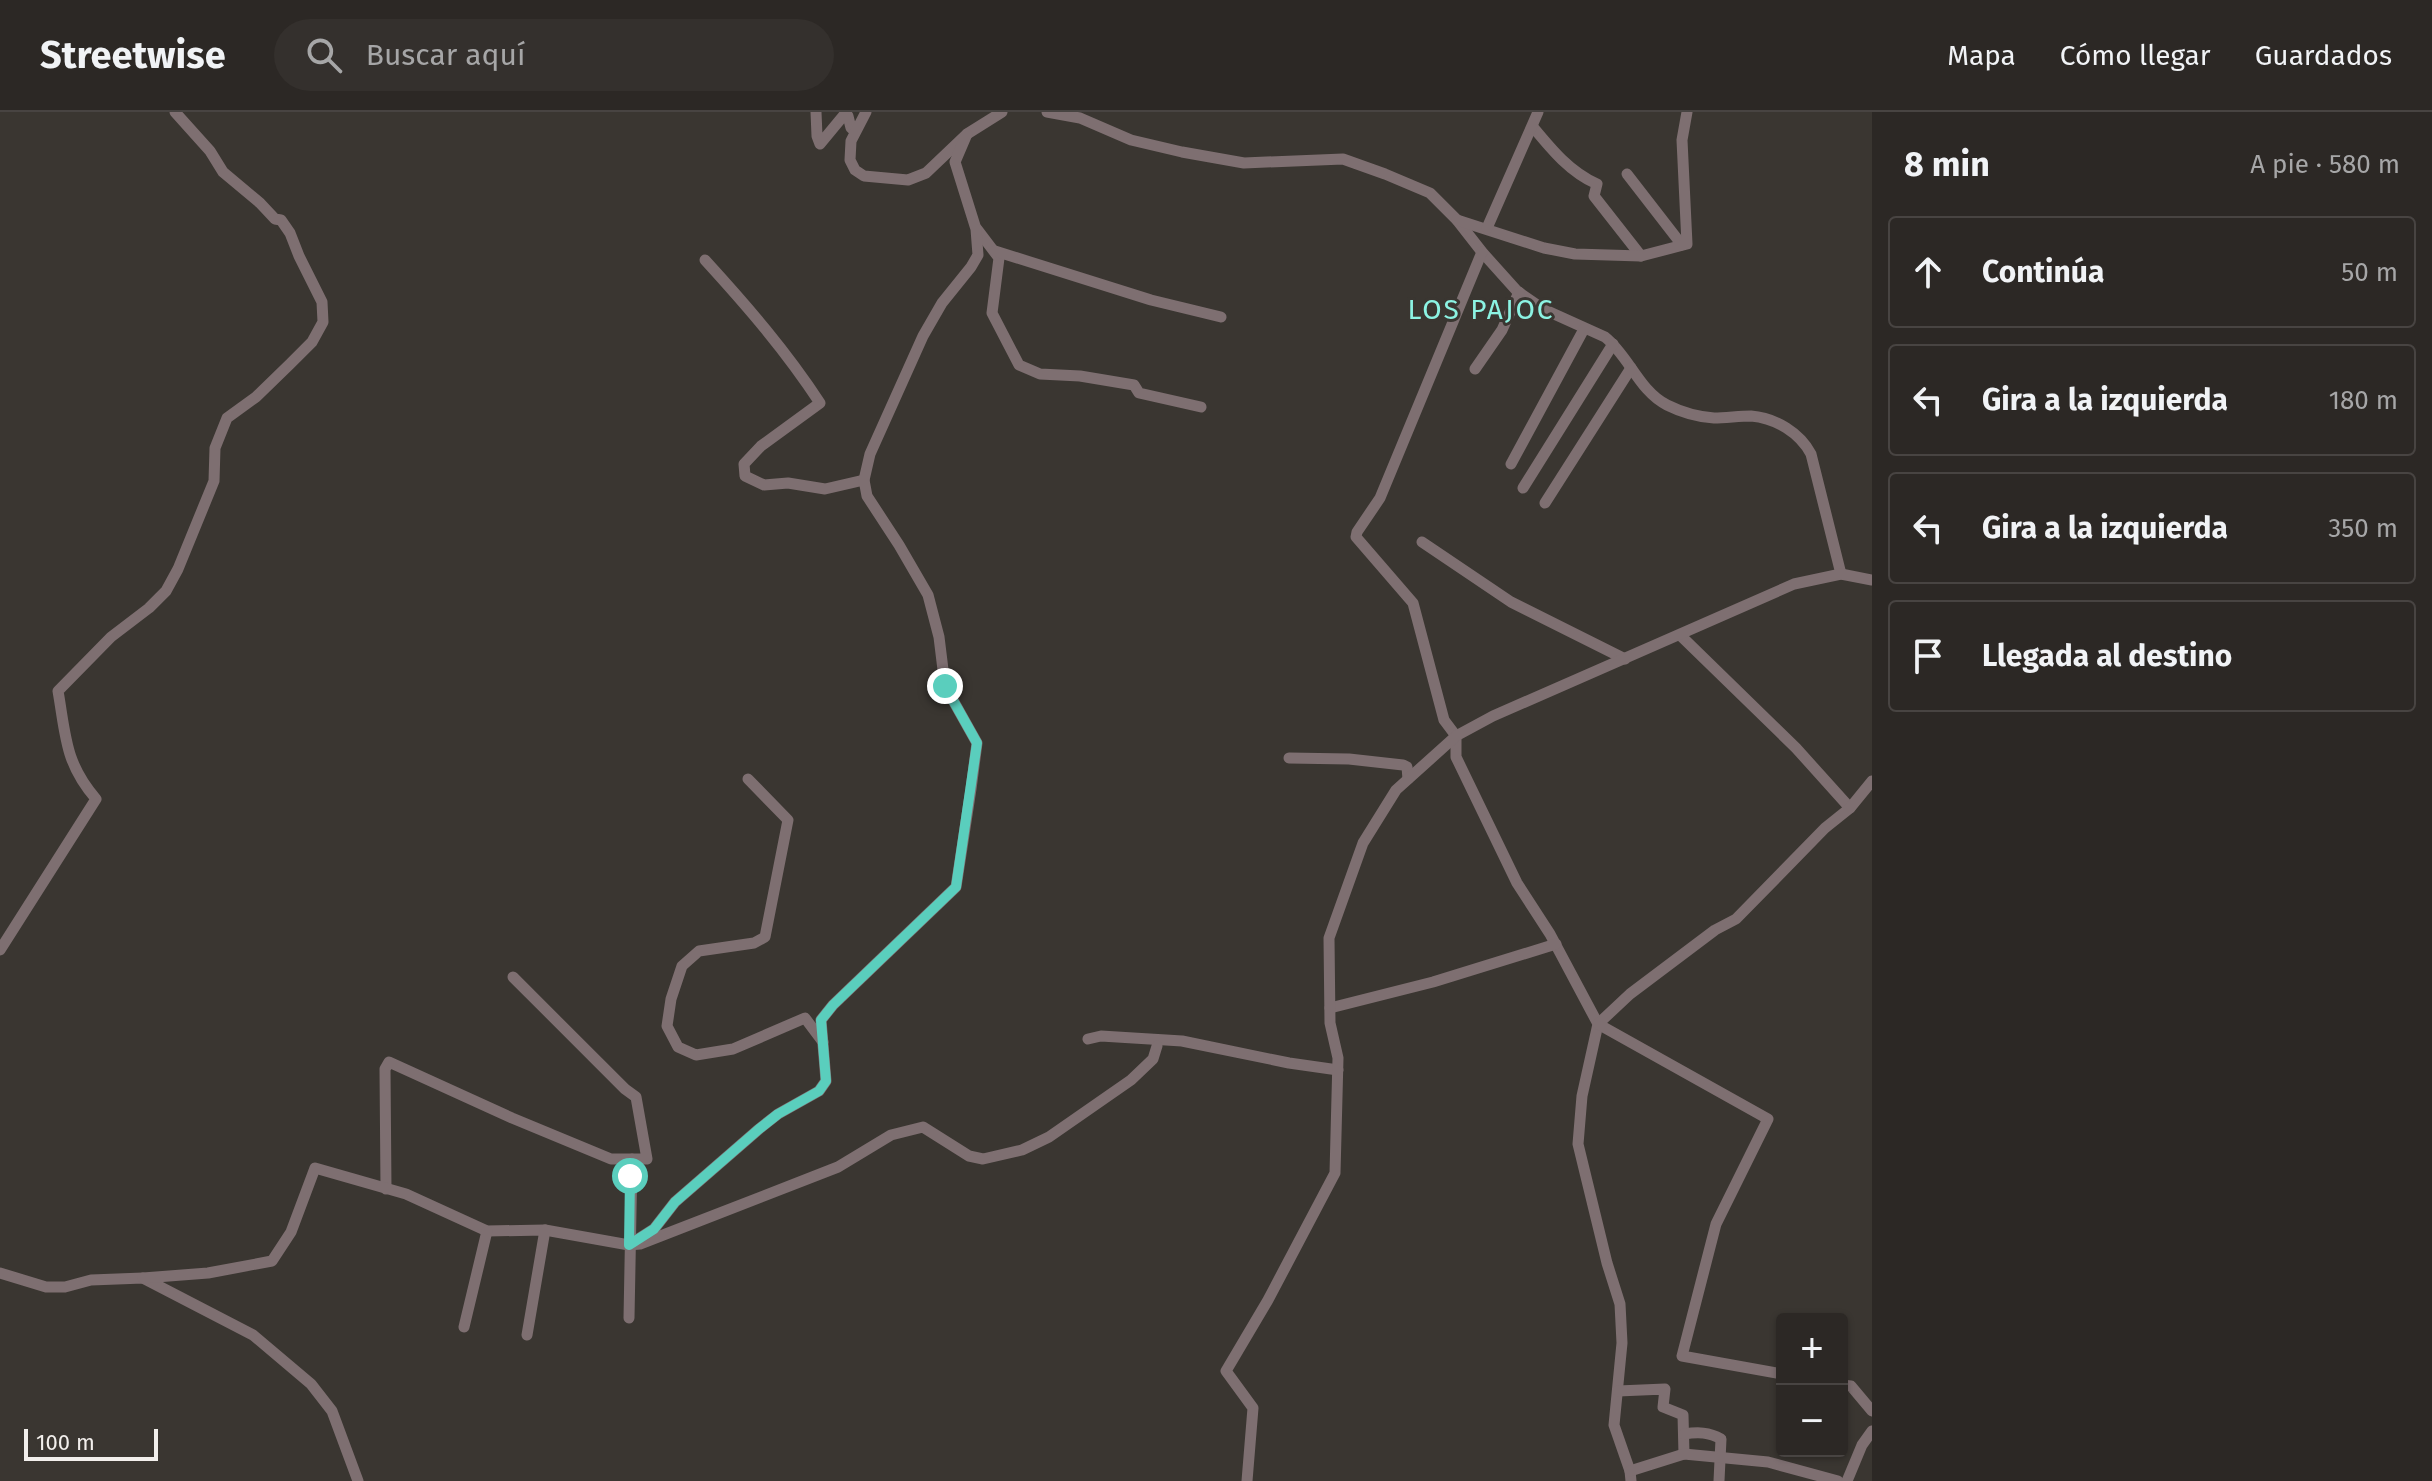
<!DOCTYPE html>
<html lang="es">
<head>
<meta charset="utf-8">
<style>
  :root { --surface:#2c2825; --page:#34302d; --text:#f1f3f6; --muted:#a6a6a7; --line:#484442 }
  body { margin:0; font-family:"Fira Sans",sans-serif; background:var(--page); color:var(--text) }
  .controls { position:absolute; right:24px; bottom:24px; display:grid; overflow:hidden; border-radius:8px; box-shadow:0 2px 6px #0004 }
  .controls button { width:72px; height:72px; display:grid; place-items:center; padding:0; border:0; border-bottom:2px solid var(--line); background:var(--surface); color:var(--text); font:40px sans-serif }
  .scale { position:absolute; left:24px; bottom:20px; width:134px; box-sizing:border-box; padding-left:8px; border:4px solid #f2efec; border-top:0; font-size:22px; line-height:28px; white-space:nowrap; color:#f2efec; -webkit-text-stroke:6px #3a3631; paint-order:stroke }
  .stop { position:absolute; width:24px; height:24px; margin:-18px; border:6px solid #5acebd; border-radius:50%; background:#fff }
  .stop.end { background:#5acebd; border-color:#fff; box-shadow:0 2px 8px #0008 }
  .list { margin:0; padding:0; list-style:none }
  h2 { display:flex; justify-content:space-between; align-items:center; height:104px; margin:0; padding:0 32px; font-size:34px }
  h2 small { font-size:26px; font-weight:400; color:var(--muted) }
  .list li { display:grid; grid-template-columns:52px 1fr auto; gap:24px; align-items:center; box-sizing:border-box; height:112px; margin:0 16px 16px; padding:0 16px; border:2px solid var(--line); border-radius:8px }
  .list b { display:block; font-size:30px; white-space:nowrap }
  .list em { font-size:26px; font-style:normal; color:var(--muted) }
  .icon { flex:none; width:44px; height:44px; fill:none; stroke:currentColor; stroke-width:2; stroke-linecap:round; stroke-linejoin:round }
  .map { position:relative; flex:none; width:1872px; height:1369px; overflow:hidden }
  header { display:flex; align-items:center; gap:48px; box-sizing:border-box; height:112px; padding:0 40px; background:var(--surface); border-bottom:2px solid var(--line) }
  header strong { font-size:38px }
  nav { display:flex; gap:44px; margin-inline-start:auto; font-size:28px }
  .search { width:560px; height:72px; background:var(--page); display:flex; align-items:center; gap:20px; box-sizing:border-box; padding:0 28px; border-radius:44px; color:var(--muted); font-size:30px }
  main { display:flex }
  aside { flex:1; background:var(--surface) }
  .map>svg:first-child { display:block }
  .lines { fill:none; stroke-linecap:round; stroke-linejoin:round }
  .minor { stroke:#7e6f71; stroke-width:11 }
  .route { stroke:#5acebd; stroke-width:10 }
  .labels { text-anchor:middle; stroke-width:6; stroke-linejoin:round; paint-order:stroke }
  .quarter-label { font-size:28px; letter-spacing:2px; fill:#8cf3e3; stroke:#3a3631 }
</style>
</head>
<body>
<header>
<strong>Streetwise</strong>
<div class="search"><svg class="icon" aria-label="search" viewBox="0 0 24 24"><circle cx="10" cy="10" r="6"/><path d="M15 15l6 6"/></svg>Buscar aquí</div>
<nav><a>Mapa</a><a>Cómo llegar</a><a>Guardados</a></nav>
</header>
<main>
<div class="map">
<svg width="1872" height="1369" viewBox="0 0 1872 1369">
  <rect width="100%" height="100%" fill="#3a3631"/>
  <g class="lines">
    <g class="minor">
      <path d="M816,0L817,24L820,32L844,3L848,4L851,16L855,18"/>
      <path d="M866,0L851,29L850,48L855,58L864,64L908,68L926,61L967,22L1002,0"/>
      <path d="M1047,0L1080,6L1131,28L1182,40L1244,51L1343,47L1385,62L1430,81L1457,108L1482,140L1517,179L1543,197L1605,225C1629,244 1639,279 1667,293C1681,300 1699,305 1714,306C1726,306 1739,304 1751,304C1776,306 1800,321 1811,342L1841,462"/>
      <path d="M1533,15C1552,38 1570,60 1597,72L1594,84L1641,144"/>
      <path d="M1627,62L1682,133"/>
      <path d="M1457,108L1544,136L1575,142L1641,144L1687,132L1682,28L1687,0"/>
      <path d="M1487,116L1538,0"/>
      <path d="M977,117L999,146L992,201L1019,253L1040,262L1080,264L1134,273L1139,281L1201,295"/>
      <path d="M995,139L1151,188L1221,205"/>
      <path d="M1482,140L1380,386L1357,420L1356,425L1413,491L1444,608L1456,624V645L1517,771L1550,822L1598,912L1582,984L1578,1032L1607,1151L1620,1192L1622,1231L1614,1313L1630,1359L1631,1369"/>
      <path d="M705,148C747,194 786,239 820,291L761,334L744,352L745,364L764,373L788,371L825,377L864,368"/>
      <path d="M1475,257L1502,218L1519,180"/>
      <path d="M1511,352L1584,217"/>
      <path d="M1523,376L1613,232"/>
      <path d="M1545,391L1631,256"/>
      <path d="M1422,430L1511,490L1625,547"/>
      <path d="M1680,523L1796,636L1850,696"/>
      <path d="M1289,646L1349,647L1403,653L1407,655L1408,667"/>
      <path d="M748,667L788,708L765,825L754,831L699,839L682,854L671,887L667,914L678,935L696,943L733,937L805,906L823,930"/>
      <path d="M0,838L96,687C65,651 66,625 58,579L111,525L149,496L166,479L178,457L214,369L215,336L227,306L256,285L290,252L312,230L323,210L322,190L299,144L290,121L281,108L275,107L260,91L223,60L210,39L175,0"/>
      <path d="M513,865L625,977L636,985L647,1047H632L629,1206"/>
      <path d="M1330,896L1433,870L1556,832"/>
      <path d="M1088,927L1101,924L1182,929L1289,951L1338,958"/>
      <path d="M386,1077L385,957L389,950L512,1006L611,1047H632"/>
      <path d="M629,1133L654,1117L675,1090L759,1017L778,1002L819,979L826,969L821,908L833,893L956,775L971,677L977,631L945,574L939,525L928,483L899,433L867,384L864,368L870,342L923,224L942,191L971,155L978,143L976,117L955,50L967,22"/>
      <path d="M0,1161L46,1175H65L91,1168L143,1166L253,1223L311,1272L332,1299L358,1369"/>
      <path d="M143,1166L208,1161L272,1149L291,1120L315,1056L406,1082L487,1119L545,1118L629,1133L640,1132L838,1055L891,1023L923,1015L969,1044L983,1047L1022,1038L1049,1025L1131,968L1153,947L1157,934"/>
      <path d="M464,1215L487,1119"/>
      <path d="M527,1223L545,1118"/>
      <path d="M1782,1262L1682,1244L1716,1112L1768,1007L1598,912L1630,882L1715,818L1736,807L1825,716L1850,696L1872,669"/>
      <path d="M1842,1273L1851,1274L1872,1299"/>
      <path d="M1618,1279L1665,1277L1663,1295L1683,1303L1684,1342"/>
      <path d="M1684,1322C1698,1320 1709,1320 1721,1327L1719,1369"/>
      <path d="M1630,1359L1684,1342L1768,1350L1838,1369"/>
      <path d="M1247,1369L1253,1296L1226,1259L1268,1188L1335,1061L1338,946L1330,911L1329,826L1363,731L1396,678L1456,624L1493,604L1794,472L1841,462L1872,468"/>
      <path d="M1847,1369L1862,1333L1872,1319"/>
    </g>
  </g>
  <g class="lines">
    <path class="route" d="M630,1064L629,1133L654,1117L675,1090L759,1017L778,1002L819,979L826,969L821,908L833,893L956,775L977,631L945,574"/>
  </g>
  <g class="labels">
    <g class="quarter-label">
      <text x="1481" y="207">LOS PAJOC</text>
    </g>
  </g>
</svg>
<div class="controls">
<button>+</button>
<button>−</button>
</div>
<div class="scale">100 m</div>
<div class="stop" style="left:630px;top:1064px"></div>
<div class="stop end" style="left:945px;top:574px"></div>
</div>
<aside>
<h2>8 min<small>A pie · 580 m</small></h2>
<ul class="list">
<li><svg class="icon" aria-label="ahead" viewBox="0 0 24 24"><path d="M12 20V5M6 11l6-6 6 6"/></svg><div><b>Continúa</b></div><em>50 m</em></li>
<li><svg class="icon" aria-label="left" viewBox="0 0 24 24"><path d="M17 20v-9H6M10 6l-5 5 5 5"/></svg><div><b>Gira a la izquierda</b></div><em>180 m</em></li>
<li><svg class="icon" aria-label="left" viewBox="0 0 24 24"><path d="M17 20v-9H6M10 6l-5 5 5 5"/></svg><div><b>Gira a la izquierda</b></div><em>350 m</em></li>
<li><svg class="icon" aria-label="arrive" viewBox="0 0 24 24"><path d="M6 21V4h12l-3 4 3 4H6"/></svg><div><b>Llegada al destino</b></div></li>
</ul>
</aside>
</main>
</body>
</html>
